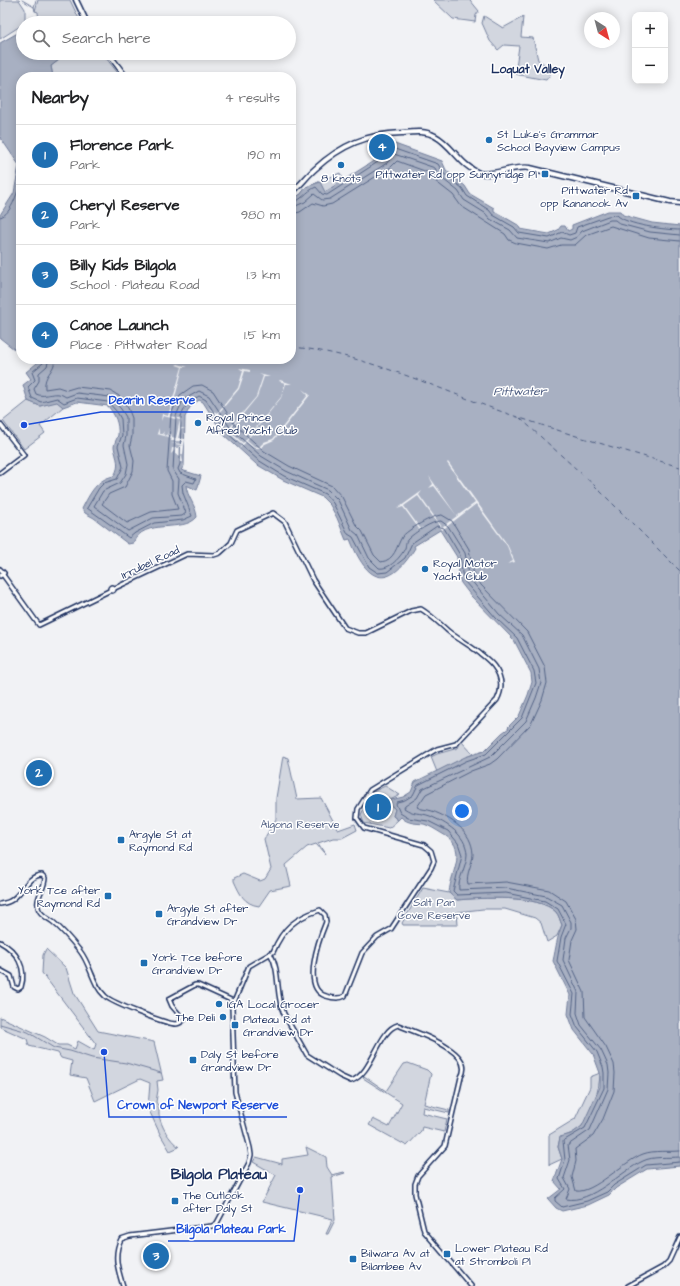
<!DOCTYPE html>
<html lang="en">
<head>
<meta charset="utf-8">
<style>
  :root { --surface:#fff; --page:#f6f6f6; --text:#202124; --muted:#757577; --line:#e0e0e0; --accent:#1f6fb2 }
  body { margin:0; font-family:"Architects Daughter",sans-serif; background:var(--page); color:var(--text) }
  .controls { position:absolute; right:12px; top:12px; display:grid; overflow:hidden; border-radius:8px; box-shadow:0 2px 10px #0003 }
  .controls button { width:36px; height:36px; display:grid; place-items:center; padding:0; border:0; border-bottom:1px solid var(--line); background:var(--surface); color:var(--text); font:20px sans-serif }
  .compass { position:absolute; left:584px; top:12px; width:36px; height:36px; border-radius:50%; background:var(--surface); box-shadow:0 2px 10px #0003; rotate:144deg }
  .you { position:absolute; left:462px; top:811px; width:14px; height:14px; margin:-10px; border:3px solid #fff; border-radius:50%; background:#1a73e8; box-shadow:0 0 0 6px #1a73e833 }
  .badge { display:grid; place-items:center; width:26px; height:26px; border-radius:50%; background:var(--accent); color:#fff; font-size:13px; font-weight:700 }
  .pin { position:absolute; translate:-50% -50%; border:2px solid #fff; box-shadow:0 1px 4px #0006 }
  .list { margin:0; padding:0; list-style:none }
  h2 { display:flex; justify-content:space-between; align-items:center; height:52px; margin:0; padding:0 16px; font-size:17px }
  h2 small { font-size:13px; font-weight:400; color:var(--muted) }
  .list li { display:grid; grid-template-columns:26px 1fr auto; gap:12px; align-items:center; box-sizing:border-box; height:60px; padding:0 16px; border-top:1px solid var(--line) }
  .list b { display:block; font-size:15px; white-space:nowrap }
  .list p { margin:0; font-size:13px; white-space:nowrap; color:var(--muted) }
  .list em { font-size:13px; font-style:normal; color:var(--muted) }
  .icon { flex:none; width:22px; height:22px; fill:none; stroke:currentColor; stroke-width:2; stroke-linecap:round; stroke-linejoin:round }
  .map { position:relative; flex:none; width:680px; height:1286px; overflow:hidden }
  .search { position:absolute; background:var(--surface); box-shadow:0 2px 10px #0003; left:16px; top:16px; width:280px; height:44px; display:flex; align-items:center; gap:10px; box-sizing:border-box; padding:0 14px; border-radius:22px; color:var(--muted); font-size:15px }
  .panel { position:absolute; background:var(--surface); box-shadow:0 2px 10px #0003; left:16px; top:72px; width:280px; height:292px; border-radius:16px }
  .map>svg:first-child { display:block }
  .green { fill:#d2d6df; stroke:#76829e }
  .water { fill:#a8b0c2; stroke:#707c9a }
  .pier { fill:#f1f2f5 }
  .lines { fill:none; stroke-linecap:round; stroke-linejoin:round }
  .shore { stroke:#536386; stroke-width:1 }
  .stream { stroke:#707c9a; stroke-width:1 }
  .ferry { stroke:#4c5c81; stroke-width:1; stroke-dasharray:5 4; stroke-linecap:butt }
  .minor-casing { stroke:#1b2f5e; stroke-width:6 }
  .major-casing { stroke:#1b2f5e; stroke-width:7 }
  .minor { stroke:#fff; stroke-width:3 }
  .major { stroke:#fff; stroke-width:4 }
  .poi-dot { fill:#1f6fb2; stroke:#fff; stroke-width:1.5 }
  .labels { text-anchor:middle; stroke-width:3; stroke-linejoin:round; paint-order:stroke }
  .poi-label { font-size:11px; fill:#1b2f5e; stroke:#fff; text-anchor:start }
  .street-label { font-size:11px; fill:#1b2f5e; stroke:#fff }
  .park-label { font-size:11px; fill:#49597e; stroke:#fff }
  .neighbourhood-label { font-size:12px; font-weight:bold; fill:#1b2f5e; stroke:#fff }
  .water-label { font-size:12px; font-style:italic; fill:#4c5c81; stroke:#fff }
  .district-label { font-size:15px; font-weight:bold; fill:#1b2f5e; stroke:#fff }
  .leader { fill:none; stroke:#1d4ed8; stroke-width:1.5 }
  .callout-dot { fill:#1d4ed8; stroke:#fff; stroke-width:1.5 }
  .callout-label { font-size:12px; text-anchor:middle; font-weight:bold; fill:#1d4ed8; stroke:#fff; stroke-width:3; stroke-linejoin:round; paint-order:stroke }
</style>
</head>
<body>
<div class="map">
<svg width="680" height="1286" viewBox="0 0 680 1286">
  <rect width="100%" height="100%" fill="#f1f2f5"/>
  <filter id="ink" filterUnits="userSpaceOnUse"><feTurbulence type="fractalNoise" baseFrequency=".025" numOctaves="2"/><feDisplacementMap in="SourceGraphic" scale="8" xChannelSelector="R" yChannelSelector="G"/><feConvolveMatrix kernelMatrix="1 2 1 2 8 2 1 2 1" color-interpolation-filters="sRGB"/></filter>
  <g filter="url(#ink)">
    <g class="green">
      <path d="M0,0H19L25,9V23L0,39Z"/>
      <path d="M38,0H70L81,23H39L38,12L35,11Z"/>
      <path d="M433,0H470L479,11L476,15L475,22L453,19Z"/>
      <path d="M484,16L503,28L523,17L521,37L533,38L538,60L549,67L550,75L546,80L515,74L519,46L504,45L498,50L490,41L482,23Z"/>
      <path d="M42,53H102L121,77H53L51,66L59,60L55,57L52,59L51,54L46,56Z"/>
      <path d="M340,173L344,180L331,188V192L291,200L301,194L306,187Z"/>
      <path d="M28,401L40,406L57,401L63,407L40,426L45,433L24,449L3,421Z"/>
      <path d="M461,741L473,754L437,772L431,757L437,754L458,748Z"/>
      <path d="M283,756L288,758L297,799L321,798L338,830L355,824L357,830L342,838H333L318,843L325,854L316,844L307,847L286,865L291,886L270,890L259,906C244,904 240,894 234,881V878L243,874L260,881L265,879L271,869L264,839L276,819V798Z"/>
      <path d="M39,762L50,774L39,785L27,773Z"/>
      <path d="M385,786L400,795L390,800L388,803L395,809L393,816L398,820L389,828L364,823L361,815L371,793Z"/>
      <path d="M423,888L449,893L457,900C479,898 539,894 556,912C559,915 560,921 562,925L557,936L547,942L541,923L535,918L505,909H483L457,912L458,925H403L402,923Z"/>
      <path d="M46,949L66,968L74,993L98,1031L154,1042L163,1080L157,1081L158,1090L156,1102C159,1107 159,1109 159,1115C161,1126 169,1140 179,1147L170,1151L160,1134L148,1108L150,1083L140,1079L95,1101L86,1078L70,1075L72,1061L61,1058L58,1053L29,1046L27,1039L0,1027V1017L45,1037L58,1045H67L75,1049L78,1041L94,1050L96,1044L42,973L43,955Z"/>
      <path d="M408,1063L427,1070L431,1074L424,1104L449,1110V1113L423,1107L422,1113L447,1119L444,1132L422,1127L421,1131L407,1146L369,1125L373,1119L389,1127L402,1103L363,1078L364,1076L386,1091L404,1064Z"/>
      <path d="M600,1073C600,1088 592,1114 582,1126C577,1132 567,1135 560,1138L558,1147L562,1159L549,1165V1135L575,1119L590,1087V1077Z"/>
      <path d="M306,1147L326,1157L327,1167L332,1175L344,1172L345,1173L332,1177L335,1220L328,1234H326L333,1219L262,1202L276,1175L253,1162L256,1157L282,1164V1159L308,1155Z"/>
    </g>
    <g class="water">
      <path d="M23,30V53H42L46,56L52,53L51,59L56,57L59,60L51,66L53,77H21V348L14,349L0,338V215L14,193L19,165L0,137V43Z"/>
      <path d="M392,143L442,161L446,170L465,186L470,194L494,208V211L518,225L520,229L549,234L558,230L561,226H565L568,231L572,229V225L608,211H620L623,215L652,223L680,226V1166L647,1169L616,1188L609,1195L588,1205L562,1211L556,1208L548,1199L561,1189L554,1181L562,1159L558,1147L560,1137L571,1134L582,1126L600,1087V1073L593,1054L574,1030L568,1014L570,995L553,961C556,948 557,937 562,925C560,921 559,915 556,912C539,894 480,898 457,900L449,893C451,869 470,848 441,833C436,830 430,826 424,824C416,823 408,824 401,817L398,820L393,816L395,809L386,801L388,798L391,800L403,797L411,792L415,782L465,757L484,751L502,733L509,728L508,727L519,716L528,695L532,682L531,673L514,640L471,596L461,583L458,574L457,557L440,530L414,546L415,548C388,592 367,583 350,539L346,540L337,518L330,505L322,497L283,480L256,464L224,435L203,402L199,400L190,407L185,417L184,466L181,470L201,476L197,490L186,485C187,497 196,505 197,517C183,534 144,517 133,543L128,544L94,518L85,513L82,509C90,493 97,479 114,476C121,464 116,459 114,447C114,443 117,439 118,435C119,423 115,415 108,406L77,402L63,407L57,402L40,406L28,401L23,385L31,379L26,372L42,359H291V200L301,194L306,187L320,182L325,192L383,155L380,148Z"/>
    </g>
    <g class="pier">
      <path d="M178,364L188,367H183L170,416L182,419L180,428H185L180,430L178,438L185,439L183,454H181L183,462H181V456L175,454V450L171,454L172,448H178L179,446H184L171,443L182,444V441H171L172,438L157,434L159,428V434H162L164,431L163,434L166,436L168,431L167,435L171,437L172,433V437L176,438L180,420L163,416L161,421L162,414L168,416L182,367L176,365Z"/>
      <path d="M239,368L250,370V372L245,371L239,389L218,414L221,417L219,419L221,421L219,424L227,431L256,397L263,376L259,374L270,377H264L257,397L229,431L243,443L281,397L285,383L279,381L280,380L292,384H286L281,398L247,440L254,446L259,447L264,442L273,439L308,395L302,389L310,395L274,440L265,444L261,448H254L246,442L239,449L242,444L228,432L224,435L227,432L218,424L220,421L217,419L219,416L217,415L213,419L216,414L207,407L217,413L238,388L243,371Z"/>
      <path d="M448,462L507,544L515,562L507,564L513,561L507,546L476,504L441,531V528L418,496L404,506L420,528L424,527L416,533L419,529L403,507L397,509L422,491L419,495L442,527L457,516L434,486L429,488L433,484L429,476L457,516L475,503L447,463Z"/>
    </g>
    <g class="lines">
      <g class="shore">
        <path d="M291,203C302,201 306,191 316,187L322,194L327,195L384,158L386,150L392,148L438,164L443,173L462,188L467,196L489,210L493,215L514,227L519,233L549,238L562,232L569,235L575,233L577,227L608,216L617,215C626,225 666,230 680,230"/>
        <path d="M291,208L305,202L314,194L322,200L330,199L387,163L394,154L435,168L439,176L458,191L464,200L485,213L490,219L510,230L517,238L549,243L561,238L570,240L577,237L582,231L610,220H615L620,224L650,232L680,235"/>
        <path d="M291,214L300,212L313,203L323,206L332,204L391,167L397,161L430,173L435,181L453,195L461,206L505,234L509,240L516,243L548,249L561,245H575L586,235L611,226L649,238L680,241"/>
        <path d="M0,217C12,215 19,188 21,178"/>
        <path d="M44,359L43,363L32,372L35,380L28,387L32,398L41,402L57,398L64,403L77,398L108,402L117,412L121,419L122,435L118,446L123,467L117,479L104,483L99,488L87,508L129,538L135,533L154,523L183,520L192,516L183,493L182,485L186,481L194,483L196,479L180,473L178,469L180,464L181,416L187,404L199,396L206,400L227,433L258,460L284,476L325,494L333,503L348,534L353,537L369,567L378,573L387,572L405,558L412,543L437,526L444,528L460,555L462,573L465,582L496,618L517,638L534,671L536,683L522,718L486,754L466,761L418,785L413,795L405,800L397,802L396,804L400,813L408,818L428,821L448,831L458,843L462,855L453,891L457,895L506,893L545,901L558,909L566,924L561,937L557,961L574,994L572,1014L577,1027L597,1052L603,1067L604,1073V1088L585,1128L563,1141L565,1160L559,1179L565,1189L555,1198V1201L562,1207L587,1201L607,1192L614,1185L646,1165L680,1162"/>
        <path d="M49,359L47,366L39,373V381L34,389L36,394C46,399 55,389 66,397L77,393L110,397L121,409L126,417V436L124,445L128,464L126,474L120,483L103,491L94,506L128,531L153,518L182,516L186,513L178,493L179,479L173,470L176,416L183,400L199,391L209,396L231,429L261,456L286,471L328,490L338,500L352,530L358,535L369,558L379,568C389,570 401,557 405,548C406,545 405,542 408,539C414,533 432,521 441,521L448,526L465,553L470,579L499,614L522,635L539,669L541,683L536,698L526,721L490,757L422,789L417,798L405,806L404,808C414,815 419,812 430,816C446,823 466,834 467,854C467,866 457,880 459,890L506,888L546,896L562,905L571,922V928L566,938L563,960L578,992L577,1013L581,1025L601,1050L608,1065L609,1073L608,1089L590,1130L568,1145L570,1160L564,1178L570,1189L566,1199C591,1204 621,1171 643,1161C653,1156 668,1158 680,1157"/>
        <path d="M55,359C55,372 43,374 45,389L58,387L67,390L77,387L111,391L119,396L128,408L132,418V436L130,445L134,461L133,471L125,487L109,494L102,504L127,523L151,512L178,509L172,494V481L167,471L171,414L180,395L193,386L202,385L213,391L235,425L264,451L289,466L332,486L342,497L356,525L362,531L374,555L381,562C395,560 396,547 402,537C407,530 433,515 442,515L452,521L469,549L473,571L481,585L527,632L545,667L547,683L542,700L531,724L497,759L490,764L471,771L426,794L417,807C421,810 427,809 432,811C451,818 472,831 473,854C473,863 465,875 468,884L506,882L549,890L566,901L576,919L577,929L572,940L569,960L584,992L585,1017L606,1047L614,1064L615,1073L614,1091L603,1119L593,1136L575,1149L576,1161L572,1177L576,1191C593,1194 624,1161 643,1154C654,1150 668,1152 680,1151"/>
      </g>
      <g class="stream">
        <path d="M22,0L34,7"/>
        <path d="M35,11L34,7L36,0"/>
        <path d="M0,1024L28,1032L54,1048L70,1051L92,1058L126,1063L161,1073"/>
      </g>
      <g class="ferry">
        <path d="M291,347C357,352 435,387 497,410C557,431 619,449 680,467"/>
        <path d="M520,418L594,485L680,571"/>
      </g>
      <defs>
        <g id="minor">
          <path d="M0,424L24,455L0,473"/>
          <path d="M0,569L4,573L0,576"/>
          <path d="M3,575L39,625L111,590"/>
          <circle cx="112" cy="589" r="2"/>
          <path d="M115,588L187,554L214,555L220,553L231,543L237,530L273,513L285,522L313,580L345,628L358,633H366L411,611L421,609C431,615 439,623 448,631C467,647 515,665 497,700L456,744L437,749L370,790L358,809L357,818L364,828L424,845L431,851L434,861L431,868L391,929L377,937L362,953L345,996C340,999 332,998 326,996C301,989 319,939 326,922L325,915L320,910C295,918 283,928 273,952L249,966L232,1007L235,1092L250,1148L251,1155L249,1163L217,1223L212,1226L130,1236L121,1239C113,1255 118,1270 123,1286"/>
          <path d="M0,904C3,903 7,903 10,901C22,895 27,875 42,875L45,878C45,889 34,899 39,910C42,916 48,918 53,922C63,930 72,941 80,951C91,965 92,984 105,996C112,1003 166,1024 176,1024C179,1024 181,1022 184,1020L172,1006L169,999L195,985H198L233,1001"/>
          <path d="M0,942C17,951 27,968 21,987L18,989L14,987L11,976L0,970"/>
          <path d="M270,953C281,971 275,995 284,1014L307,1055L340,1076L351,1081C373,1074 378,1030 398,1025C414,1032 477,1051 461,1077L445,1146L418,1176L415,1184V1194L424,1231L471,1286"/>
          <path d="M628,1286L663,1267L669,1261L680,1237"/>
        </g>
        <g id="major">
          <path d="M76,0L87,23"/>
          <path d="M108,53L126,77"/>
          <path d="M291,193C300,186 306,177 315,169C341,145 367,134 402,133C413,132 425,130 435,136C451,144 461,166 479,173C492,177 514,165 530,168L670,202L680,203"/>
        </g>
      </defs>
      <use href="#minor" class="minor-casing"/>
      <use href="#major" class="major-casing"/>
      <use href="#minor" class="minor"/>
      <use href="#major" class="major"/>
    </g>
  </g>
  <g class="poi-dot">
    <circle cx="489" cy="140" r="4"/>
    <circle cx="341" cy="165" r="4"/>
    <rect x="541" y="170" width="8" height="8" rx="2"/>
    <rect x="632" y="192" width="8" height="8" rx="2"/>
    <circle cx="198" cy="423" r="4"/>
    <circle cx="425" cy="569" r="4"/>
    <rect x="117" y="836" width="8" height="8" rx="2"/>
    <rect x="104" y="892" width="8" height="8" rx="2"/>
    <rect x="155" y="910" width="8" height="8" rx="2"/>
    <rect x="140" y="959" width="8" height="8" rx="2"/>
    <circle cx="219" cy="1004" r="4"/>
    <circle cx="223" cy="1017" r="4"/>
    <rect x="231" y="1021" width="8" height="8" rx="2"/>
    <rect x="189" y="1056" width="8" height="8" rx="2"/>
    <rect x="171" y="1197" width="8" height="8" rx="2"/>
    <rect x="443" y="1250" width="8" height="8" rx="2"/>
    <rect x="349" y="1255" width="8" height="8" rx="2"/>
  </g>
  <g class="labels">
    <g class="poi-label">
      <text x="497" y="138">St Luke's Grammar<tspan x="497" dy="13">School Bayview Campus</tspan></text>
      <text x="537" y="178" text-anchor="end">Pittwater Rd opp Sunnyridge Pl</text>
      <text x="341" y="182" text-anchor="middle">8 knots</text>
      <text x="628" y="194" text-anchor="end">Pittwater Rd<tspan x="628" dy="13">opp Kananook Av</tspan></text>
      <text x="206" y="421">Royal Prince<tspan x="206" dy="13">Alfred Yacht Club</tspan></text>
      <text x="433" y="567">Royal Motor<tspan x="433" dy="13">Yacht Club</tspan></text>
      <text x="129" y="838">Argyle St at<tspan x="129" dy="13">Raymond Rd</tspan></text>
      <text x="100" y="894" text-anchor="end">York Tce after<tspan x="100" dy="13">Raymond Rd</tspan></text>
      <text x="167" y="912">Argyle St after<tspan x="167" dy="13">Grandview Dr</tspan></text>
      <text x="152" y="961">York Tce before<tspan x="152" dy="13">Grandview Dr</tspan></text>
      <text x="227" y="1008">IGA Local Grocer</text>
      <text x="215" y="1021" text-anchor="end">The Deli</text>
      <text x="243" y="1023">Plateau Rd at<tspan x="243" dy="13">Grandview Dr</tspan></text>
      <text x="201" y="1058">Daly St before<tspan x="201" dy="13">Grandview Dr</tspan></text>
      <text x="183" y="1199">The Outlook<tspan x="183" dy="13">after Daly St</tspan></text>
      <text x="455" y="1252">Lower Plateau Rd<tspan x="455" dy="13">at Stromboli Pl</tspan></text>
      <text x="361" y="1257">Bilwara Av at<tspan x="361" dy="13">Bilambee Av</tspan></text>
    </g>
    <g class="street-label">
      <text transform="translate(150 562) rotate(-25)" y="4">Irrubel Road</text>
    </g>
    <g class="park-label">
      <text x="300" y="828">Algona Reserve</text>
      <text x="434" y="906">Salt Pan<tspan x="434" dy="13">Cove Reserve</tspan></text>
    </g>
    <g class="neighbourhood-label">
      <text x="528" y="73">Loquat Valley</text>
    </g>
    <g class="water-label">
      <text x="520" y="395">Pittwater</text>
    </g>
    <g class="district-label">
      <text x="219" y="1179">Bilgola Plateau</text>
    </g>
  </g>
  <path class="leader" d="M24 425L101 412H203M104 1052L109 1117H287M300 1190L294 1241H168"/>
  <g class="callout-dot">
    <circle cx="24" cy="425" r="4"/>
    <circle cx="104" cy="1052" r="4"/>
    <circle cx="300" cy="1190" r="4"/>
  </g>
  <g class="callout-label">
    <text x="152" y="404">Dearin Reserve</text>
    <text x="198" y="1109">Crown of Newport Reserve</text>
    <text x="231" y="1233">Bilgola Plateau Park</text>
  </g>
</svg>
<div class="controls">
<button>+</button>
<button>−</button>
</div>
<svg class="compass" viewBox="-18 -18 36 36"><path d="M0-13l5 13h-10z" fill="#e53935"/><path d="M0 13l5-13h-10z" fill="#757577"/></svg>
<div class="you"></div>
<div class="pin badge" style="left:378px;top:807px">1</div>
<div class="pin badge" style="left:39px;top:773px">2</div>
<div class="pin badge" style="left:156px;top:1256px">3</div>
<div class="pin badge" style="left:382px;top:147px">4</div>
<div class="search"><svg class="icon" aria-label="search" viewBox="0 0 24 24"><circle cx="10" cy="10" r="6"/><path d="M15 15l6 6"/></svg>Search here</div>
<section class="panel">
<h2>Nearby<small>4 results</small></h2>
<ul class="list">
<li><span class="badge">1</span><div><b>Florence Park</b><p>Park</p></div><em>190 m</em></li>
<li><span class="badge">2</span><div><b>Cheryl Reserve</b><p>Park</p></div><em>980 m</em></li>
<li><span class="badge">3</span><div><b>Billy Kids Bilgola</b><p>School · Plateau Road</p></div><em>1.3 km</em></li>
<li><span class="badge">4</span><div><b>Canoe Launch</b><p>Place · Pittwater Road</p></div><em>1.5 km</em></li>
</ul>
</section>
</div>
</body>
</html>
